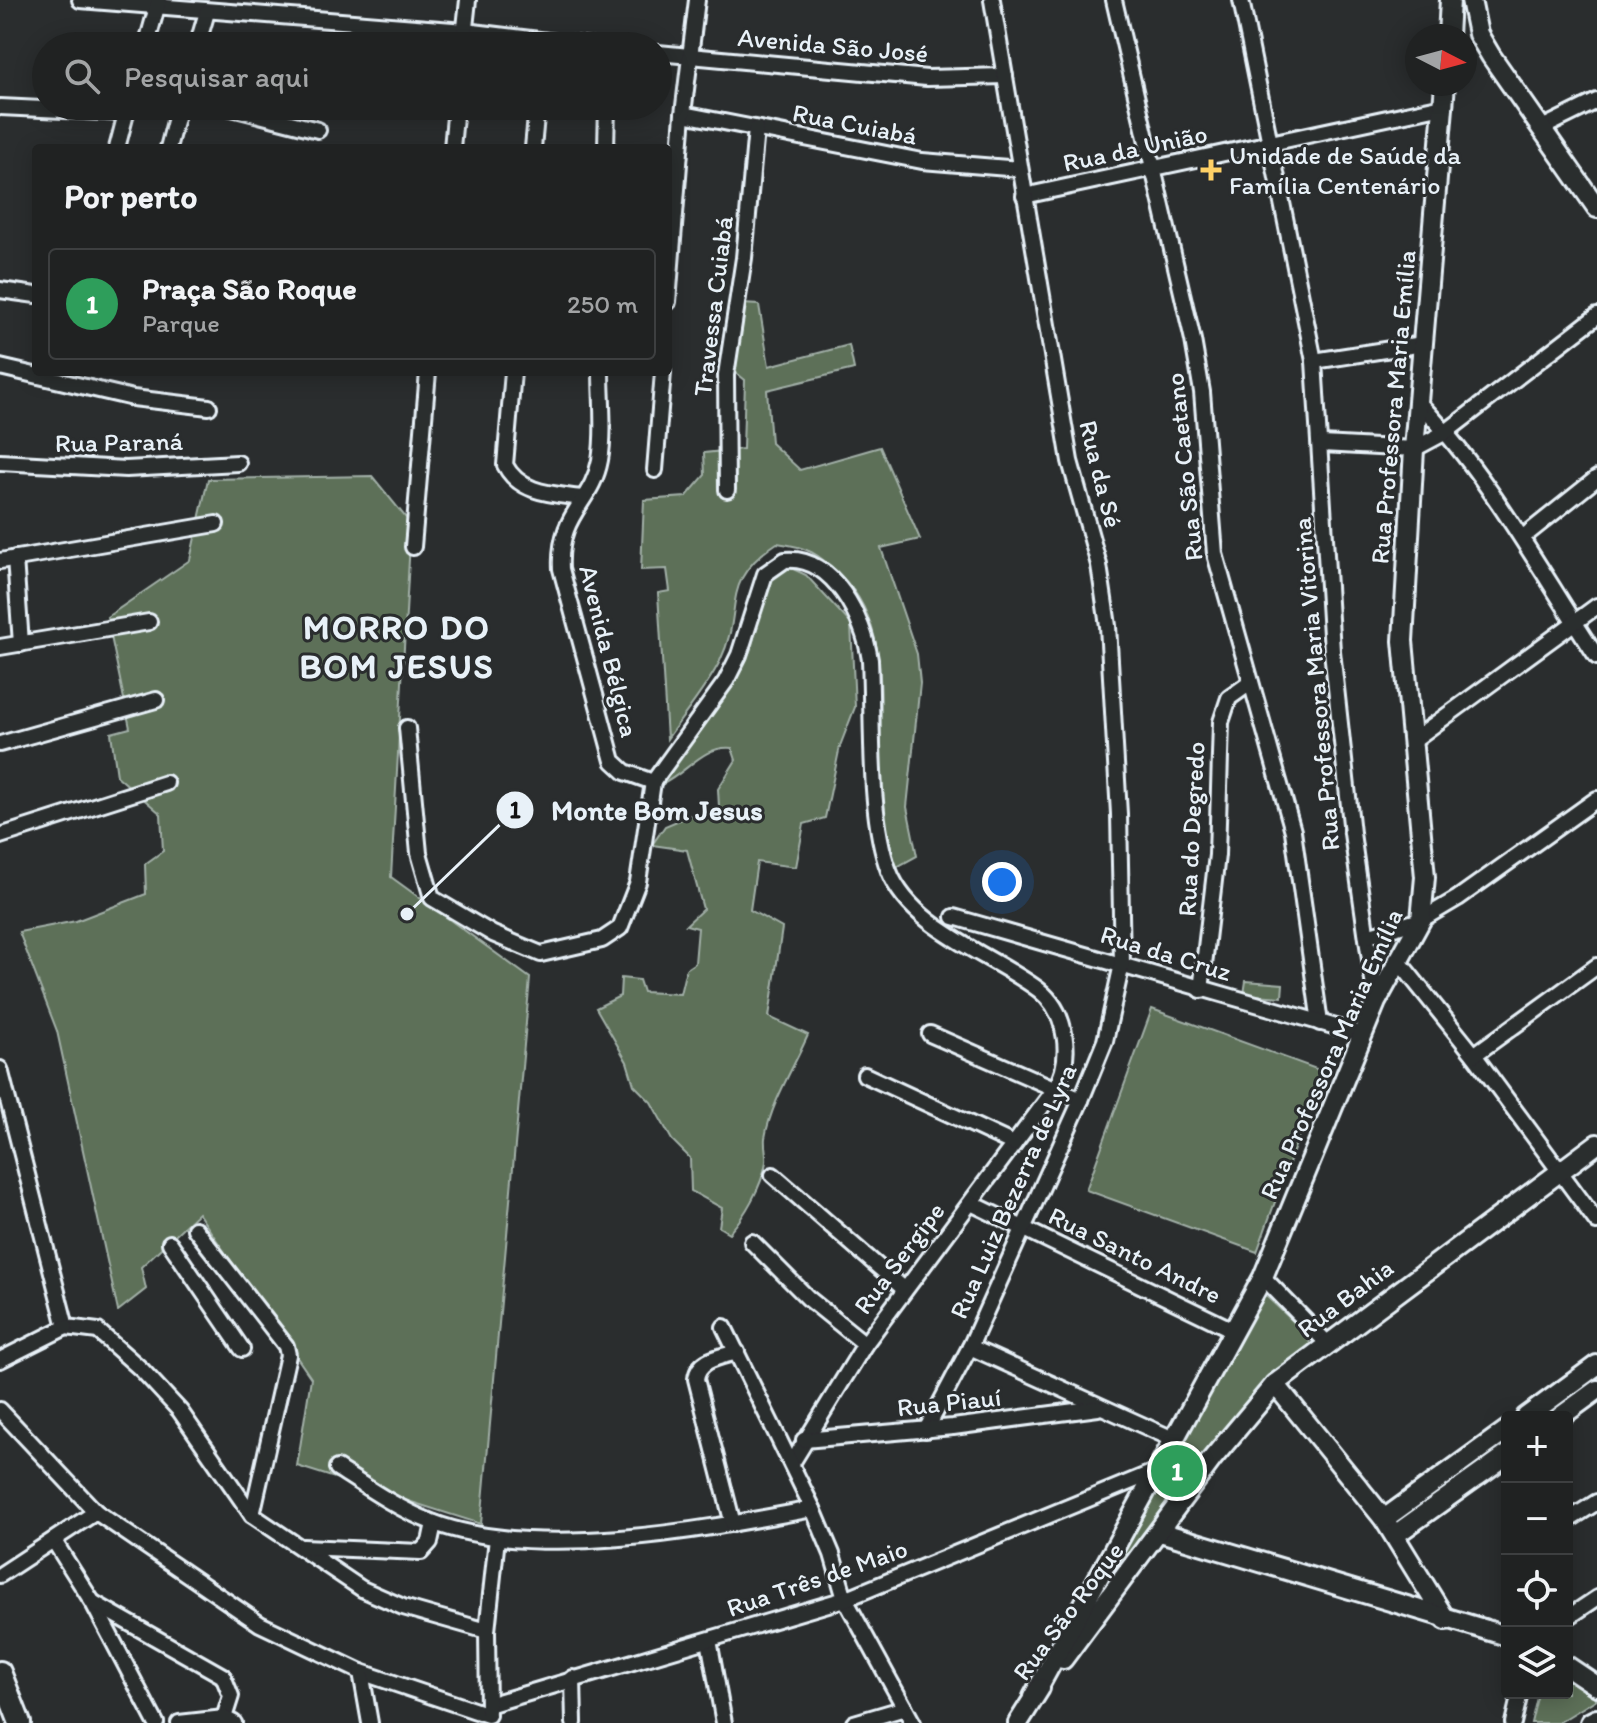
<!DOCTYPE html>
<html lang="pt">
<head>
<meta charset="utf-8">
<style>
  :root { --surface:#202222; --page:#2d2f2f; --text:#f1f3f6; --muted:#a2a4a5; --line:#3d3f40; --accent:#ffd166 }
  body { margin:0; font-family:Itim,sans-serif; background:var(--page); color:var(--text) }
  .controls { position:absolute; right:24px; bottom:24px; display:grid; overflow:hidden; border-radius:8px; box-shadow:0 4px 20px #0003 }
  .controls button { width:72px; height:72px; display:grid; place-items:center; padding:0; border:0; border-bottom:2px solid var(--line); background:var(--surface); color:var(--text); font:40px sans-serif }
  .compass { position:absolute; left:1405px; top:24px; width:72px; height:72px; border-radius:50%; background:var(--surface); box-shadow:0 4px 20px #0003; rotate:96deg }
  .you { position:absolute; left:1002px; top:882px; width:28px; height:28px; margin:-20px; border:6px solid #fff; border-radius:50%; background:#1a73e8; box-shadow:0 0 0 12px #1a73e833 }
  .badge { display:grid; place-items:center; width:52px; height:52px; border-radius:50%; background:var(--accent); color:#fff; font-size:26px; font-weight:700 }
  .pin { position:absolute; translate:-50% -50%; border:4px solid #fff; box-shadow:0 2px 8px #0006 }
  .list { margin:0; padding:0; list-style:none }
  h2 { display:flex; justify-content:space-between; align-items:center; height:104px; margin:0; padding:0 32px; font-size:34px }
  h2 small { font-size:26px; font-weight:400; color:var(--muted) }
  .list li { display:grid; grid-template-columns:52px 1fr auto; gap:24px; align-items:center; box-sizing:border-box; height:112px; margin:0 16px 16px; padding:0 16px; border:2px solid var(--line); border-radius:8px }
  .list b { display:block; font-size:30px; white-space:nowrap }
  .list p { margin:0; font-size:26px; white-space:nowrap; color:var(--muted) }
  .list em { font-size:26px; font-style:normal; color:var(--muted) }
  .icon { flex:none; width:44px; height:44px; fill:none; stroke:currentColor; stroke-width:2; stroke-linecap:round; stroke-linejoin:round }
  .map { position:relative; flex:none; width:1597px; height:1723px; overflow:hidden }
  .search { position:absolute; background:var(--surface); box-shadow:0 4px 20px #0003; left:32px; top:32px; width:640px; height:88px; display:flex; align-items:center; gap:20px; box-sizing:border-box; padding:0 28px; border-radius:44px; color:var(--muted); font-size:30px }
  .panel { position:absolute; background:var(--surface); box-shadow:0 4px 20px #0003; left:32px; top:144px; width:640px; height:232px; border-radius:8px }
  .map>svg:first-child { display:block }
  .green { fill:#5d6f58; stroke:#a2b0a8; stroke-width:2 }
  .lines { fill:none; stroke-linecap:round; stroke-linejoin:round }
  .minor-casing { stroke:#e8f1f8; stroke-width:20 }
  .tertiary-casing { stroke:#e8f1f8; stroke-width:24 }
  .secondary-casing { stroke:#e8f1f8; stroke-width:26 }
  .minor { stroke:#2a2d2e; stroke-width:14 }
  .tertiary { stroke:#2a2d2e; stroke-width:18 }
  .secondary { stroke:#2a2d2e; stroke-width:20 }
  .poi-dot { fill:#ffd166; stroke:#2a2d2e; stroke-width:3 }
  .labels { text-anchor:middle; stroke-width:6; stroke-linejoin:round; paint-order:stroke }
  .street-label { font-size:26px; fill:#e8f1f8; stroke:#2a2d2e }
  .poi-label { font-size:26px; fill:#e8f1f8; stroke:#2a2d2e; text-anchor:start }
  .district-label { font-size:34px; font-weight:bold; letter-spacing:2px; fill:#e8f1f8; stroke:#2a2d2e }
  .leader { fill:none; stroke:#e8f1f8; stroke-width:3 }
  .callout-dot { fill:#e8f1f8; stroke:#2a2d2e; stroke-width:3 }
  .mark-label { font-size:24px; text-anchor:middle; font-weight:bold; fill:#111 }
  .callout-label { font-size:28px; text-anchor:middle; font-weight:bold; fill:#e8f1f8; stroke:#2a2d2e; stroke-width:6; stroke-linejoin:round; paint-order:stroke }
</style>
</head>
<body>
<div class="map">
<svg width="1597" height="1723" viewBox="0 0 1597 1723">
  <rect width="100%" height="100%" fill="#2a2d2e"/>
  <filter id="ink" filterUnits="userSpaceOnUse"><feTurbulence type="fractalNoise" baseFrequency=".0125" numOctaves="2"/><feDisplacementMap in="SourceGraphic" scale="16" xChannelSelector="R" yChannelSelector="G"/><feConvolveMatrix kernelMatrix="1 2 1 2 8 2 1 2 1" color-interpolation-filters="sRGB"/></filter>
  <g filter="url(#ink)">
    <g class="green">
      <path d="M742,304L759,305L769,366L849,345L854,369L767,390L771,443L800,470L880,447L920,539L881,548L917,654L920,683L907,807L917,856L897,867C852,783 917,648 840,575C817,553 808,547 777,543C717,583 746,607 720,661C706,689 684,714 667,739L658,593L670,591L667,569L641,570L644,500L686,497L705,475L704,453L743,449L745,380L734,371Z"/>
      <path d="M372,476L411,524L391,877L530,978L481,1524L297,1466L311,1378L198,1213L141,1267L146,1289L118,1311L57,1031L19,932L76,921L146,894L145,864L163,851L161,814L117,776L111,733L130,728L107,617L190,560L208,479Z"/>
      <path d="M791,568L806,575L851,624L855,707L840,746L825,818L804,824L796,867L757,862L750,910L782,928L769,1017L808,1035C794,1067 771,1103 765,1138C764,1146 767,1154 766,1162C762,1186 745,1216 729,1233L719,1227L722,1208L691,1191L690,1158L672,1140L651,1102L634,1085L627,1062L596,1008L620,996L621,978L639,980L643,992L680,994L686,969L695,963L698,928L686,925L703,909L687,850L652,845L665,826L698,812L711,820L719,807L718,789L736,760L732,748C703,745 687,773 661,785C691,742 728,699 750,651C761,625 757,574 791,568Z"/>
      <path d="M1246,981L1283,984L1282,997L1244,994Z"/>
      <path d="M1152,1009L1322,1071L1257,1252L1086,1190Z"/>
      <path d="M1259,1296L1267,1297L1309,1336L1310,1350L1082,1624Z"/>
      <path d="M1567,1677L1597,1699L1558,1723H1531L1538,1693H1567Z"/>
    </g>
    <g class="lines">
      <defs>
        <g id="minor">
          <path d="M80,0L465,31L589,46"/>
          <path d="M1114,0L1193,340L1202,392L1215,554L1293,831L1320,1023"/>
          <path d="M1241,0L1314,361L1332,651L1352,833L1376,1002"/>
          <path d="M146,46L159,0"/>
          <path d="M197,46L207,12"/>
          <path d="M463,46L468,0"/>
          <path d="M658,53L927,78L1005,76"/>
          <path d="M224,106L318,130"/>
          <path d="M0,107L126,113"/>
          <path d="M683,114L922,161L1020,169"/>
          <path d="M1542,128L1597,101"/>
          <path d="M117,148L128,106"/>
          <path d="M168,148L179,106"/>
          <path d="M452,148L456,106"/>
          <path d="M533,148L537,106"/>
          <path d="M606,148L607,106"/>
          <path d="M1024,196L1443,106"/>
          <path d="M0,290L36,295"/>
          <path d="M668,302L683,114L697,0"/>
          <path d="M1314,361L1423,344"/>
          <path d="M0,367L133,398L209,407"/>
          <path d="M513,372L505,465C520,494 553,494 582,498"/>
          <path d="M601,372C601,400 605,432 600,460C592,504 558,512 561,569L613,761L625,772L653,782"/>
          <path d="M1419,403C1491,478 1540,571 1597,657"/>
          <path d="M1322,444L1414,449L1446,432L1597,316"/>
          <path d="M0,462L126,469L238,463"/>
          <path d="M655,470L663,372"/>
          <path d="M727,490L726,375L744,258L756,129"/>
          <path d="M1522,538L1597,478"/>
          <path d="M413,547L428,372"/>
          <path d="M15,558L21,644"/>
          <path d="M0,561L216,524"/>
          <path d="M0,647L149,622"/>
          <path d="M407,728L419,853L432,898L493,934L541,954L602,940L620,928L638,882L653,782L726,681L739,655L765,574L785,560C833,555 864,619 870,660C873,719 868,818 889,871C911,929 993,955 1039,990C1068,1013 1073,1059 1055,1089L865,1344L792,1463"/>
          <path d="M1412,741L1597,606"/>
          <path d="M0,744L156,700"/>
          <path d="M0,836L166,783"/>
          <path d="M954,917L1364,1035"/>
          <path d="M1367,936L1421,920L1458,898L1597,799"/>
          <path d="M1397,959L1474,1055L1597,1222"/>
          <path d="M1201,990L1217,855L1221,722L1229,698L1250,683"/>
          <path d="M930,1034L1081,1100"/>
          <path d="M1474,1055L1597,966"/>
          <path d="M0,1069L66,1327"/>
          <path d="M865,1075L1014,1144"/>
          <path d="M773,1175L904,1289"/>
          <path d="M971,1203L1233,1330"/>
          <path d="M195,1229L286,1346L288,1355L252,1515"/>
          <path d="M752,1242L808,1298L865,1344"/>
          <path d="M170,1243L242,1349"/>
          <path d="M1263,1277L1327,1343"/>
          <path d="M66,1327L98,1331L142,1370L180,1411L252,1515L362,1589L403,1607L487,1631"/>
          <path d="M724,1327L813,1509L832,1554L845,1599L913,1723"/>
          <path d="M970,1347L1173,1439"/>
          <path d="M0,1360L66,1327"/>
          <path d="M0,1410L96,1512L260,1624L361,1672L488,1715"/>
          <path d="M926,1430L970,1347L1081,1100L1105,1041L1122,964L1119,814L1108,626L1099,565L1070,461L992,0"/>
          <path d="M804,1440L953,1427L1098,1408"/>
          <path d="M337,1468C368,1488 398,1509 432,1522C536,1562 706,1529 813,1509"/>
          <path d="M1567,1521L1597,1502"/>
          <path d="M733,1524L696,1379C698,1359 720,1357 737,1352"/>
          <path d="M54,1541L93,1603L156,1723"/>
          <path d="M303,1547L421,1552L430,1542L434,1523"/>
          <path d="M0,1575L96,1512"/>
          <path d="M94,1603L223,1676L231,1696L224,1718"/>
          <path d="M1567,1618L1597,1598"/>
          <path d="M709,1640L724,1723"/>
          <path d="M361,1672L370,1723"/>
          <path d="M573,1678L574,1723"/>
          <path d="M488,1705L845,1599L1154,1472"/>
          <path d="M488,1711L487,1631L497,1538"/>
          <path d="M179,1723L224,1718L234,1723"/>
          <path d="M854,1723L905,1708"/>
          <path d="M1513,1723L1520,1693"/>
        </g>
        <g id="tertiary">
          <path d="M1471,0L1478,34L1491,56L1597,208"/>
          <path d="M1448,36L1450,0"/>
          <path d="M1275,1384L1384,1519L1446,1620"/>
          <path d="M1526,1417L1597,1365"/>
          <path d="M1560,1417L1597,1390"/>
          <path d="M1384,1519L1507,1430"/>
          <path d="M1160,1532L1507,1636"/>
          <path d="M1395,1535L1507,1455"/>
          <path d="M1063,1659L1212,1459L1275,1384L1597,1144"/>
          <path d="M1567,1666L1597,1686"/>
          <path d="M1033,1697L1263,1277L1376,1002L1421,920L1425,877L1403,641L1414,449L1445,84"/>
          <path d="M1018,1723L1040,1688"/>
        </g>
        <g id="secondary">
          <path d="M0,1672L20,1723"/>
          <path d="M1591,1723L1597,1720"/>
        </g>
      </defs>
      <use href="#minor" class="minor-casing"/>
      <use href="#tertiary" class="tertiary-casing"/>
      <use href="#secondary" class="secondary-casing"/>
      <use href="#minor" class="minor"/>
      <use href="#tertiary" class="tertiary"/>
      <use href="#secondary" class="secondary"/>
    </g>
  </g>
  <path class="poi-dot" d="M1207 158h8v8h8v8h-8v8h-8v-8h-8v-8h8z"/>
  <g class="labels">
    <g class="street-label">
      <text transform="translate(833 45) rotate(5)" y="9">Avenida São José</text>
      <text transform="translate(855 124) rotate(11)" y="9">Rua Cuiabá</text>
      <text transform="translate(1135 148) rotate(-12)" y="9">Rua da União</text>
      <text transform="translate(713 306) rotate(-83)" y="9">Travessa Cuiabá</text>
      <text transform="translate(1393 407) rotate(-85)" y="9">Rua Professora Maria Emília</text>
      <text transform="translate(119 442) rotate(-1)" y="9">Rua Paraná</text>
      <text transform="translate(1184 467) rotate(-96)" y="9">Rua São Caetano</text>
      <text transform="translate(1101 474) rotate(76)" y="9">Rua da Sé</text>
      <text transform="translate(609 651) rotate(76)" y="9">Avenida Bélgica</text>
      <text transform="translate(1316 684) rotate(-95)" y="9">Rua Professora Maria Vitorina</text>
      <text transform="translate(1191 829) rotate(-87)" y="9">Rua do Degredo</text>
      <text transform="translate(1166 953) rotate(17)" y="9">Rua da Cruz</text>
      <text transform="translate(1331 1054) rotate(-66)" y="9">Rua Professora Maria Emília</text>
      <text transform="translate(1013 1191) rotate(-66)" y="9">Rua Luiz Bezerra de Lyra</text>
      <text transform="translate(1135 1255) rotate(26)" y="9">Rua Santo Andre</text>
      <text transform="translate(899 1258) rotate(-53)" y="9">Rua Sergipe</text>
      <text transform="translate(1345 1298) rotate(-37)" y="9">Rua Bahia</text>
      <text transform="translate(949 1402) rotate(-6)" y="9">Rua Piauí</text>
      <text transform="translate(817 1578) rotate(-19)" y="9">Rua Três de Maio</text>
      <text transform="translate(1068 1611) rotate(-53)" y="9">Rua São Roque</text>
    </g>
    <g class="poi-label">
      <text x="1229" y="164">Unidade de Saúde da<tspan x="1229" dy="30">Família Centenário</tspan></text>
    </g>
    <g class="district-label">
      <text x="397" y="639">MORRO DO<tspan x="397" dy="39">BOM JESUS</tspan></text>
    </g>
  </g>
  <path class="leader" d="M407 914L515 810"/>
  <g class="callout-dot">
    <circle cx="407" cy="914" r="8"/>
    <circle cx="515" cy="810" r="20"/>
  </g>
  <g class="mark-label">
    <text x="515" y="818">1</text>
  </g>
  <g class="callout-label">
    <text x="657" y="820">Monte Bom Jesus</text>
  </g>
</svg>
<div class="controls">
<button>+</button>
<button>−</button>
<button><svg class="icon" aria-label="locate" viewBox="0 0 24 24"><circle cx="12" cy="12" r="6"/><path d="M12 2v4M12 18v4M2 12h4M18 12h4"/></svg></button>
<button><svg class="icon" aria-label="layers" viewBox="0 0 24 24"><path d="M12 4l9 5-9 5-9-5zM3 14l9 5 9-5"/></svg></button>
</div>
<svg class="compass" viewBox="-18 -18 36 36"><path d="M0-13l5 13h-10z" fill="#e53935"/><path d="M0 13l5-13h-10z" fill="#a2a4a5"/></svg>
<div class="you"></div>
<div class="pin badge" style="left:1177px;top:1471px;background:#2e9e5b">1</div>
<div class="search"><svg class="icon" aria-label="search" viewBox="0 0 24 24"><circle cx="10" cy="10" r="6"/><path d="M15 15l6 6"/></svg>Pesquisar aqui</div>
<section class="panel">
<h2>Por perto<small></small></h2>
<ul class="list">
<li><span class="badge" style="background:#2e9e5b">1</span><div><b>Praça São Roque</b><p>Parque</p></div><em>250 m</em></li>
</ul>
</section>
</div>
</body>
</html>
